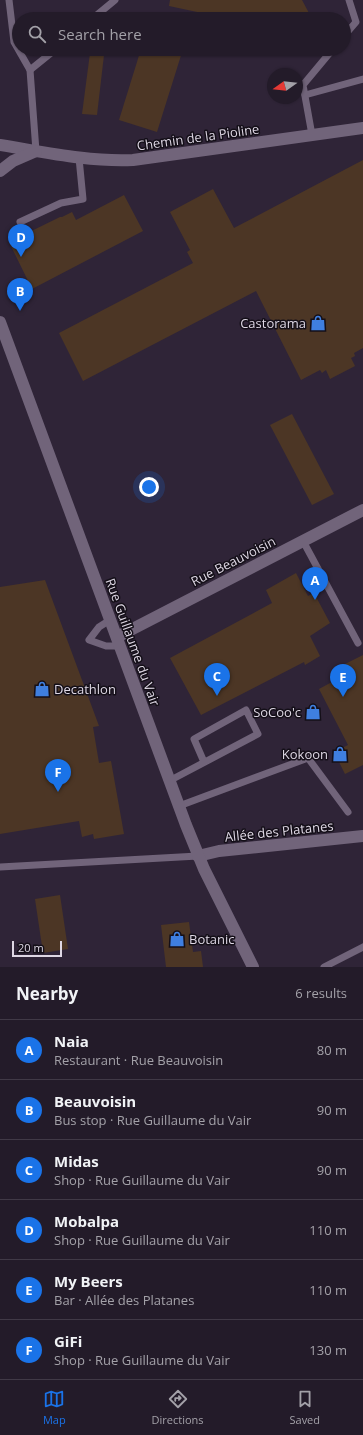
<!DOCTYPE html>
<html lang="en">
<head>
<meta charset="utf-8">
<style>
  :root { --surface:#231b29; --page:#2f2835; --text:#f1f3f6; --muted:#a3a1a8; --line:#403946; --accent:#1a73e8 }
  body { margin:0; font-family:"Open Sans",sans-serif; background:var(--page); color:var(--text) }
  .compass { position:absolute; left:267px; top:68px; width:36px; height:36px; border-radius:50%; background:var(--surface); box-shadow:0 1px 3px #0004; rotate:255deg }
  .scale { position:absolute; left:12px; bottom:10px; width:50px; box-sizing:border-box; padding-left:4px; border:2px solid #ded7e4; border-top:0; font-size:11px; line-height:14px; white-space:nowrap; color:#ded7e4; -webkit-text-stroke:3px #140f18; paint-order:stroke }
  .you { position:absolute; left:149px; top:487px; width:14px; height:14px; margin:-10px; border:3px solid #fff; border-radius:50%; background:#1a73e8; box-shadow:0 0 0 6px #1a73e833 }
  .badge { display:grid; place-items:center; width:26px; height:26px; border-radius:50%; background:var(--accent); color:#fff; font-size:13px; font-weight:700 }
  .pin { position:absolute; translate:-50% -33px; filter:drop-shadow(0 1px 2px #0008) }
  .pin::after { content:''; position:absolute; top:21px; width:14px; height:12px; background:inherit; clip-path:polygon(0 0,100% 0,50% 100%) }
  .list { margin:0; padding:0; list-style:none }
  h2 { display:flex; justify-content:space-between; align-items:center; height:52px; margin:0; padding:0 16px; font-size:17px }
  h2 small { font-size:13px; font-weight:400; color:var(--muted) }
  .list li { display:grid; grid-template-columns:26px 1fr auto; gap:12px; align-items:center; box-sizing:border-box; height:60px; padding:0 16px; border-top:1px solid var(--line) }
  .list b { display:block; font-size:15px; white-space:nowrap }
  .list p { margin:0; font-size:13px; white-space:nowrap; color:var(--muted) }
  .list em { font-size:13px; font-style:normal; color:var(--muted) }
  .icon { flex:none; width:22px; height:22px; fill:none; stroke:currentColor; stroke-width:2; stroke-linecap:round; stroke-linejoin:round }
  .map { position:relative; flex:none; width:363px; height:967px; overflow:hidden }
  .search { position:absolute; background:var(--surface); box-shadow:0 1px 3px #0004; left:12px; right:12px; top:12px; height:44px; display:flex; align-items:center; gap:10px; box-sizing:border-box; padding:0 14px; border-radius:22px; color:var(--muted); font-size:15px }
  .sheet { height:412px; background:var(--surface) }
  nav { display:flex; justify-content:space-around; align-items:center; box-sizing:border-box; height:56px; border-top:1px solid var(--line); background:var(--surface); font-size:11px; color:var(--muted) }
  nav a { display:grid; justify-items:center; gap:2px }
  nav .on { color:var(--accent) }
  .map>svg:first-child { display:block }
  .building { fill:#4c3625 }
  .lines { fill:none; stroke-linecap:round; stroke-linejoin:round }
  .lane { stroke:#71647a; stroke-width:7 }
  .street { stroke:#71647a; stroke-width:12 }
  .secondary { stroke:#71647a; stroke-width:12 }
  .labels { text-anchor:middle; stroke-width:3; stroke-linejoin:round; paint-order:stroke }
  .street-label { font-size:13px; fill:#ded7e4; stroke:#140f18 }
  .poi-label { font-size:13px; fill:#ded7e4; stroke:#140f18; text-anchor:end }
</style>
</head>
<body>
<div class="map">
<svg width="363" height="967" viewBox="0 0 363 967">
  <rect width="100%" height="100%" fill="#2f2437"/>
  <g class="building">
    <path d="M170,0H302L310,15L303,19H230L169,6Z"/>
    <path d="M141,49H183L157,132L119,120Z"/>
    <path d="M90,53L104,55L97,115L82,114Z"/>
    <path d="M363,160V348L354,353L355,356L351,358L355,366L330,379L326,370L322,373L320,370L301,380L256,291L83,381L59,333L193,263L187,252L190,250L170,212L213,189L234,228Z"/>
    <path d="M124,195L143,231L32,289L9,242L60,217H62L72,212L76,220Z"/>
    <path d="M292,414L334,494L312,505L270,425Z"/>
    <path d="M296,573L308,596L314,593L330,623L310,636L320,656L305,665L304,662L201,715L170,658L272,603L266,590Z"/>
    <path d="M45,580L99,726L93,727L99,763L111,761L124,834L94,839L93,834L82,837L79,821L0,834V587Z"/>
    <path d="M363,655V765L345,774L334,752L348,745L319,689L343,676L339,667Z"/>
    <path d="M60,895L68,949L43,953L35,899Z"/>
    <path d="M189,922L193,952L201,951L203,967H166L161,925Z"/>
  </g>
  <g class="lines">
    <g class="lane">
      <path d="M9,0L14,42L30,70L36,151"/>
      <path d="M92,19L115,0"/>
      <path d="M344,36L356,22L349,0"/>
      <path d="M30,70L56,49"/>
      <path d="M305,95L363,79"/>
      <path d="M312,135L303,85L333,49"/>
      <path d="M20,222L61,203L83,199L79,158"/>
      <path d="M303,541L358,643"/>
      <path d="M110,620L99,627L89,640L106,646H120"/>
      <path d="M169,781L258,734L246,710L194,739L204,762"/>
      <path d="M179,806L308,758L348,812"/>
      <path d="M0,867L198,856"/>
      <path d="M324,967L363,947"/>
    </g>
    <g class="street">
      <path d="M0,145C44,152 88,162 133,160L363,128"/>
      <path d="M0,171L13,161L36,151"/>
      <path d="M117,637L363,510"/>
      <path d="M198,856L219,851L363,836"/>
    </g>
    <path class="secondary" d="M0,322L186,825L204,869L253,967"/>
  </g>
  <defs>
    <symbol id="shop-bare" viewBox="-9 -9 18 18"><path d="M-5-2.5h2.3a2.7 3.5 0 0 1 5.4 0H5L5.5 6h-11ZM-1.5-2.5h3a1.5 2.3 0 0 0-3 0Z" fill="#3f7fe0" stroke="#140f18" stroke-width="2.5" paint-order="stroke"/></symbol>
  </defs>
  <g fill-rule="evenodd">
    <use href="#shop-bare" x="307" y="312" width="22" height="22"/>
    <use href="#shop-bare" x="31" y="678" width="22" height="22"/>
    <use href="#shop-bare" x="302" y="701" width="22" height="22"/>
    <use href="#shop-bare" x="329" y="743" width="22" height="22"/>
    <use href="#shop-bare" x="166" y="928" width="22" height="22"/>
  </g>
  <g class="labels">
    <g class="street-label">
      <text transform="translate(198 137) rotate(-8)" y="5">Chemin de la Pioline</text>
      <text transform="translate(233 561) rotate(-27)" y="5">Rue Beauvoisin</text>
      <text transform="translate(133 642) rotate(70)" y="5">Rue Guillaume du Vair</text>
      <text transform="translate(279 831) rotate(-6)" y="5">Allée des Platanes</text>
    </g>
    <g class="poi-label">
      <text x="306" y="328">Castorama</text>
      <text x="54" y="694" text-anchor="start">Decathlon</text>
      <text x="301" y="717">SoCoo'c</text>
      <text x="328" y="759">Kokoon</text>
      <text x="189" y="944" text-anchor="start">Botanic</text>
    </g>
  </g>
</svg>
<svg class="compass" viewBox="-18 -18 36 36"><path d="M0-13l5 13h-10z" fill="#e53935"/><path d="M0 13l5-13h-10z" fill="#a3a1a8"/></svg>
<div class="scale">20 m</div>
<div class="you"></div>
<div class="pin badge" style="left:315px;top:600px">A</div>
<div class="pin badge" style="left:20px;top:311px">B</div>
<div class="pin badge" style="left:217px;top:696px">C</div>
<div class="pin badge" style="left:21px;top:257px">D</div>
<div class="pin badge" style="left:343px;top:697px">E</div>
<div class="pin badge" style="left:58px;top:792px">F</div>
<div class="search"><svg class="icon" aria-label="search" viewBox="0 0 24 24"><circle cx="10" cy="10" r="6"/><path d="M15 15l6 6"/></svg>Search here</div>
</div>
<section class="sheet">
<h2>Nearby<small>6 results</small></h2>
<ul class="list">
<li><span class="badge">A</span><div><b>Naia</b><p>Restaurant · Rue Beauvoisin</p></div><em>80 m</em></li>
<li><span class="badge">B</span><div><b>Beauvoisin</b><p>Bus stop · Rue Guillaume du Vair</p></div><em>90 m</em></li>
<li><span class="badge">C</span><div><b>Midas</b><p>Shop · Rue Guillaume du Vair</p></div><em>90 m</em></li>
<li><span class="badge">D</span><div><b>Mobalpa</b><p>Shop · Rue Guillaume du Vair</p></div><em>110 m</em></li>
<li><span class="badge">E</span><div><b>My Beers</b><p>Bar · Allée des Platanes</p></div><em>110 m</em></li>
<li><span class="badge">F</span><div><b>GiFi</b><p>Shop · Rue Guillaume du Vair</p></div><em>130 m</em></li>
</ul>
</section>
<nav>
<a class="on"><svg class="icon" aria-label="map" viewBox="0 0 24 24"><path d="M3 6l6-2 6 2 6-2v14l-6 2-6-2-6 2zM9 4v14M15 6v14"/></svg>Map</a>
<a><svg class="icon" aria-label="directions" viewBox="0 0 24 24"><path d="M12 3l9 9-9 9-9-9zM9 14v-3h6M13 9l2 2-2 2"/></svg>Directions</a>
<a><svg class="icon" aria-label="saved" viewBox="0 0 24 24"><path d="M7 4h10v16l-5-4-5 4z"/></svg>Saved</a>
</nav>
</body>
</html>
